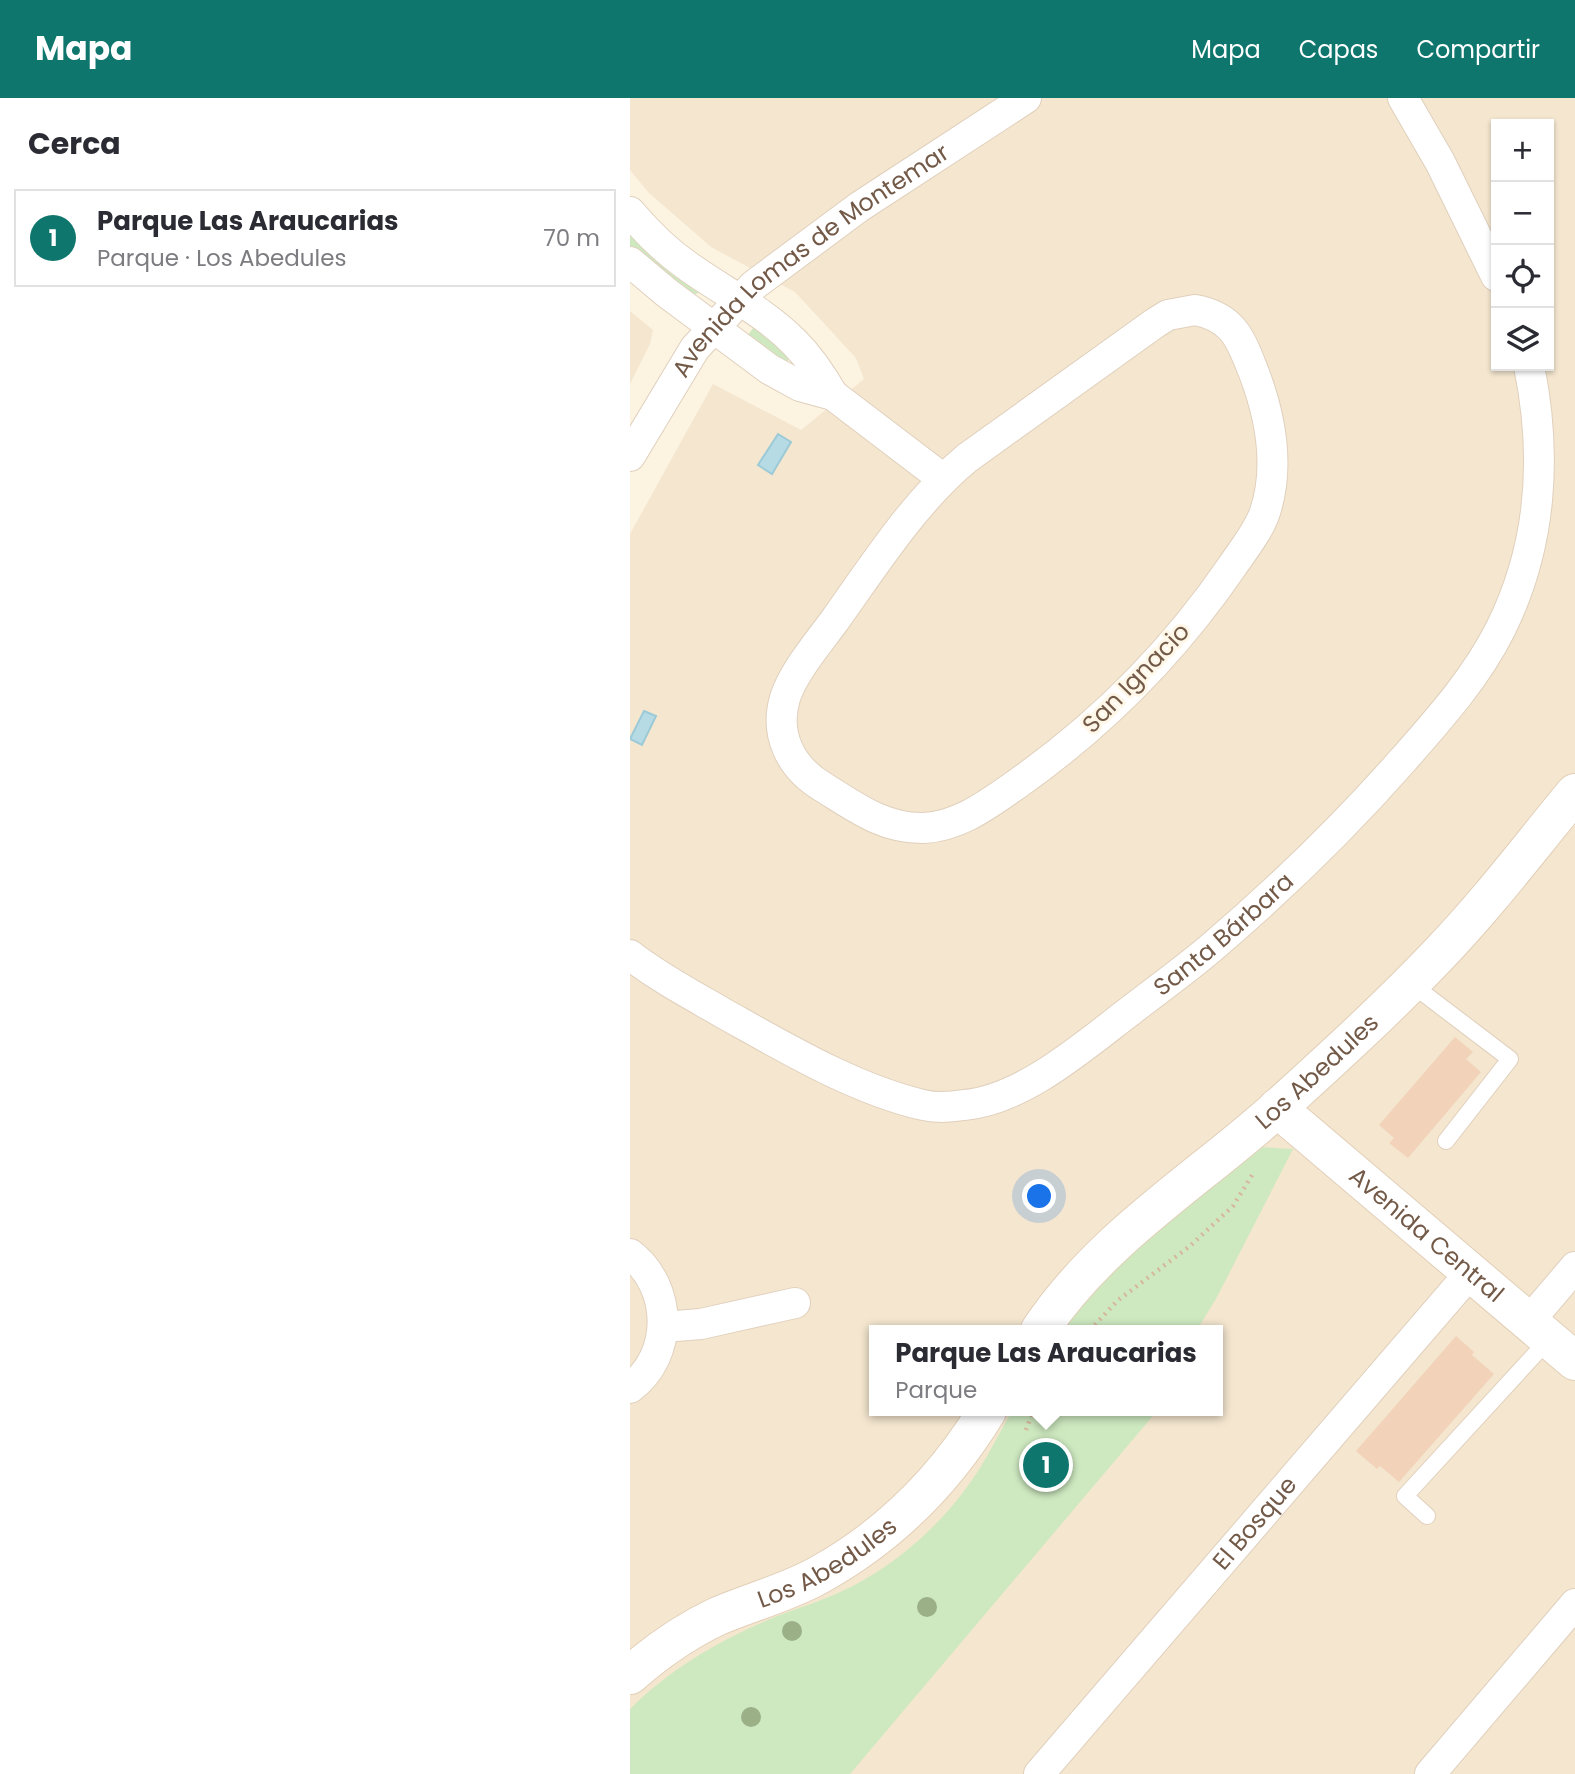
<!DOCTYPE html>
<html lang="es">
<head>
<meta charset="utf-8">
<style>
  :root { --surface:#fff; --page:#f7f7f7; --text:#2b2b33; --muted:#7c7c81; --line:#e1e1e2; --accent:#0f766e }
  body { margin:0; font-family:Poppins,sans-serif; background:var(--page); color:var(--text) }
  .controls { position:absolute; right:21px; top:21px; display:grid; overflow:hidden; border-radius:0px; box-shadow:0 2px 5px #0004 }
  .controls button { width:63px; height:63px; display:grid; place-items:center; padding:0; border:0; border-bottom:2px solid var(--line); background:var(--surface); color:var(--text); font:35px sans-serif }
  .you { position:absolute; left:410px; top:1099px; width:24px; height:24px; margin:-18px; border:5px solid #fff; border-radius:50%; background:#1a73e8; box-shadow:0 0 0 10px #1a73e833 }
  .badge { display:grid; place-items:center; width:46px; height:46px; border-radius:50%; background:var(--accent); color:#fff; font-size:23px; font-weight:700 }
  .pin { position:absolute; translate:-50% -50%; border:4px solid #fff; box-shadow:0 2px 7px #0006 }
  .popup { position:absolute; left:239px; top:1227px; width:354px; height:91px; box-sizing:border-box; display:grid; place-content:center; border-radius:0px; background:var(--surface); filter:drop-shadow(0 2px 5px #0005); font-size:23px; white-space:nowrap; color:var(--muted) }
  .popup b { font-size:26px; color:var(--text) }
  .popup::after { content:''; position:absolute; left:50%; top:100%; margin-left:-14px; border:14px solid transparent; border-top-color:var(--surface) }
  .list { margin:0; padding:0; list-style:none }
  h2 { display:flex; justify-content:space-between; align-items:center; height:91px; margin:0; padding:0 28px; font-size:30px }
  h2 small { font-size:23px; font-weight:400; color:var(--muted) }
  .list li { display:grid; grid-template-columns:46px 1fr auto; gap:21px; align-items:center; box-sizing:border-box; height:98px; margin:0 14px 14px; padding:0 14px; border:2px solid var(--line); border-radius:0px }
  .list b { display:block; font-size:26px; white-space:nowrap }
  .list p { margin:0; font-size:23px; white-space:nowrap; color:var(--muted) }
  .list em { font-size:23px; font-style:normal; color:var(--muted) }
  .icon { flex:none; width:38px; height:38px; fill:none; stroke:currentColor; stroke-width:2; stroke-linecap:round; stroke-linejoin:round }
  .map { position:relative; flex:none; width:945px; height:1676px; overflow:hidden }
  header { display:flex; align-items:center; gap:42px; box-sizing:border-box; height:98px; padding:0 35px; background:var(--accent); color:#fff }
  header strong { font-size:33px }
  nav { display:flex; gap:38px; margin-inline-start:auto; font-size:24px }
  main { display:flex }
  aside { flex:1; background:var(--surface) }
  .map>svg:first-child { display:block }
  .residential { fill:#f4e6cf; fill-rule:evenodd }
  .green { fill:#cee9c0 }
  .water { fill:#b6dbe5; stroke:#9ccad7; stroke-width:2 }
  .building { fill:#f2d3b9 }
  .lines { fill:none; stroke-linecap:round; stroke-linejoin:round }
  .lane-casing { stroke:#e0d0bd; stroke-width:18 }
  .street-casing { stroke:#e0d0bd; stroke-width:32 }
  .secondary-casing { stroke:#e2cfb8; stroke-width:40 }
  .path { stroke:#d6b79c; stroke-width:4.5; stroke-dasharray:2 5; stroke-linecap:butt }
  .lane { stroke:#fff; stroke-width:16 }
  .street { stroke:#fff; stroke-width:30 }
  .secondary { stroke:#fff; stroke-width:38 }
  .tree { fill:#9cb088 }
  .labels { text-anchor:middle; stroke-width:6; stroke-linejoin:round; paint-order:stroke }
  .street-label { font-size:24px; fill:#735a48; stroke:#fff7e7 }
</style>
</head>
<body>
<header>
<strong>Mapa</strong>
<nav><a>Mapa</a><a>Capas</a><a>Compartir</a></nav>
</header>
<main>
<aside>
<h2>Cerca<small></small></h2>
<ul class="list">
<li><span class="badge">1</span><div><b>Parque Las Araucarias</b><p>Parque · Los Abedules</p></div><em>70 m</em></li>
</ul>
</aside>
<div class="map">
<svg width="945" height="1676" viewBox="0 0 945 1676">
  <rect width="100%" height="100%" fill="#fcf3e1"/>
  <g class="residential">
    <path d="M0,0H945V1676H0V436L83,286L171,332L234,281L226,260L165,194L81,149L18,94L0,72ZM866,26H919V268H866ZM244,1232H588V1313H244Z"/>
    <path d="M0,213L23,232L20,246L0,286Z"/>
  </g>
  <g class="green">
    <path d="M0,129L70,189L69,195L61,197L6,155L0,149Z"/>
    <path d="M124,229L158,258V263L152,265L117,238Z"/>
    <path d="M629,1049L663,1051L587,1199L567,1232H430L477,1172Z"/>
    <path d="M382,1313H527L220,1676H0V1611C44,1567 100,1536 158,1514C184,1505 209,1496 232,1483C283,1454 327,1410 356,1360C365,1344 373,1328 382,1313Z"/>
  </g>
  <g class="water">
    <path d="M148,336L161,344L142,376L128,367Z"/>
    <path d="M14,613L26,618L12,647L0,641Z"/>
  </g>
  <g class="building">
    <path d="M825,939L843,954L836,961L851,974L778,1060L759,1045L764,1040L749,1027Z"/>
    <path d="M826,1238L844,1254L842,1257L864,1276L769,1384L750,1368L747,1371L726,1353Z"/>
  </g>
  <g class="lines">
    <defs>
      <g id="lane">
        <path d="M780,885L880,961L816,1043"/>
        <path d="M797,1418L775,1398L919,1241"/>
      </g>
      <g id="street">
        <path d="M773,0L810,64L866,178"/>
        <path d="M0,114C17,134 37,154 59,169C94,194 135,214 165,245C181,261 192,278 203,297"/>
        <path d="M0,164L37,195L139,271L170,288L203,297L312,380"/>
        <path d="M565,212C604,219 611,242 624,275C641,320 650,368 635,414C629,432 614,451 603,467C545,552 472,626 387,686C358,706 330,728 294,730C254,731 225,709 193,689C161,670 144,637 155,600C163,574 189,544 205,522C245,466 284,404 337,360L525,225L538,217Z"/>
        <path id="s1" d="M0,358L65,250L124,187L229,109L396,0"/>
        <path id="s2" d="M0,857C28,879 62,897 93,915C154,949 224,991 293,1007C306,1010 321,1009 334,1007C393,1002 454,948 500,913C527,892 555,872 581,850C649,792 714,729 773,662C810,620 846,580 871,530C912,447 917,356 899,268"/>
        <path d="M0,1156C43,1189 44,1257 0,1290"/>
        <path d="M899,1223L945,1169"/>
        <path d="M33,1229L71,1226L165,1205"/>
        <path id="s3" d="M409,1676L841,1174"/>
        <path d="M800,1676L945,1506"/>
      </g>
      <g id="secondary">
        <path id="s4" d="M647,1010L945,1263"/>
        <path id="s5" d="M410,1232C472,1139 568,1082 650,1008C705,958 760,908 811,854C859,804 901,748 945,695"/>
        <path id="s6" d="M0,1577C26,1554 56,1533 88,1518C121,1504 156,1495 187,1478C258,1439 315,1382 357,1313"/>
      </g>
    </defs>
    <use href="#lane" class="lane-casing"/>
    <use href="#street" class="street-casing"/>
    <use href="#secondary" class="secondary-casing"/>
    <g class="path">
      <path d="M460,1232L487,1203L560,1148L603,1108L624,1074"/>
      <path d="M396,1332L403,1313"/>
    </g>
    <use href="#lane" class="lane"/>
    <use href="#street" class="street"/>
    <use href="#secondary" class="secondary"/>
  </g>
  <g class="tree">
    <circle cx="297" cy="1509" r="10"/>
    <circle cx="162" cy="1533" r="10"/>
    <circle cx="121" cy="1619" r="10"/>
  </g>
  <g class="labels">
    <g class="street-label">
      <text dy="8" stroke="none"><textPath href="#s1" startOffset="271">Avenida Lomas de Montemar</textPath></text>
      <text transform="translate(506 580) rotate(-46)" y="8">San Ignacio</text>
      <text dy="8" stroke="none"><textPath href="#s2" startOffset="686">Santa Bárbara</textPath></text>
      <text dy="8" stroke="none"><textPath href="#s5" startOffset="380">Los Abedules</textPath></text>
      <text dy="8" stroke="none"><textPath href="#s4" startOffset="196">Avenida Central</textPath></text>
      <text dy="8" stroke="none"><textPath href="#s3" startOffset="331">El Bosque</textPath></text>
      <text dy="8" stroke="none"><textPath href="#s6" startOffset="228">Los Abedules</textPath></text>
    </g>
  </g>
</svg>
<div class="controls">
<button>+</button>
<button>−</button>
<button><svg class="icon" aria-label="locate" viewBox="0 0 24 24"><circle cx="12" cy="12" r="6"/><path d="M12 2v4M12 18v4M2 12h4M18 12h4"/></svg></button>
<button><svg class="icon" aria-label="layers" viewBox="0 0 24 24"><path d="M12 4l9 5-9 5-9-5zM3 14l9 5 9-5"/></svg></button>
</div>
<div class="you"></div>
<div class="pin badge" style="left:416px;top:1367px">1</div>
<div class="popup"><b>Parque Las Araucarias</b>Parque</div>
</div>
</main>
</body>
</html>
